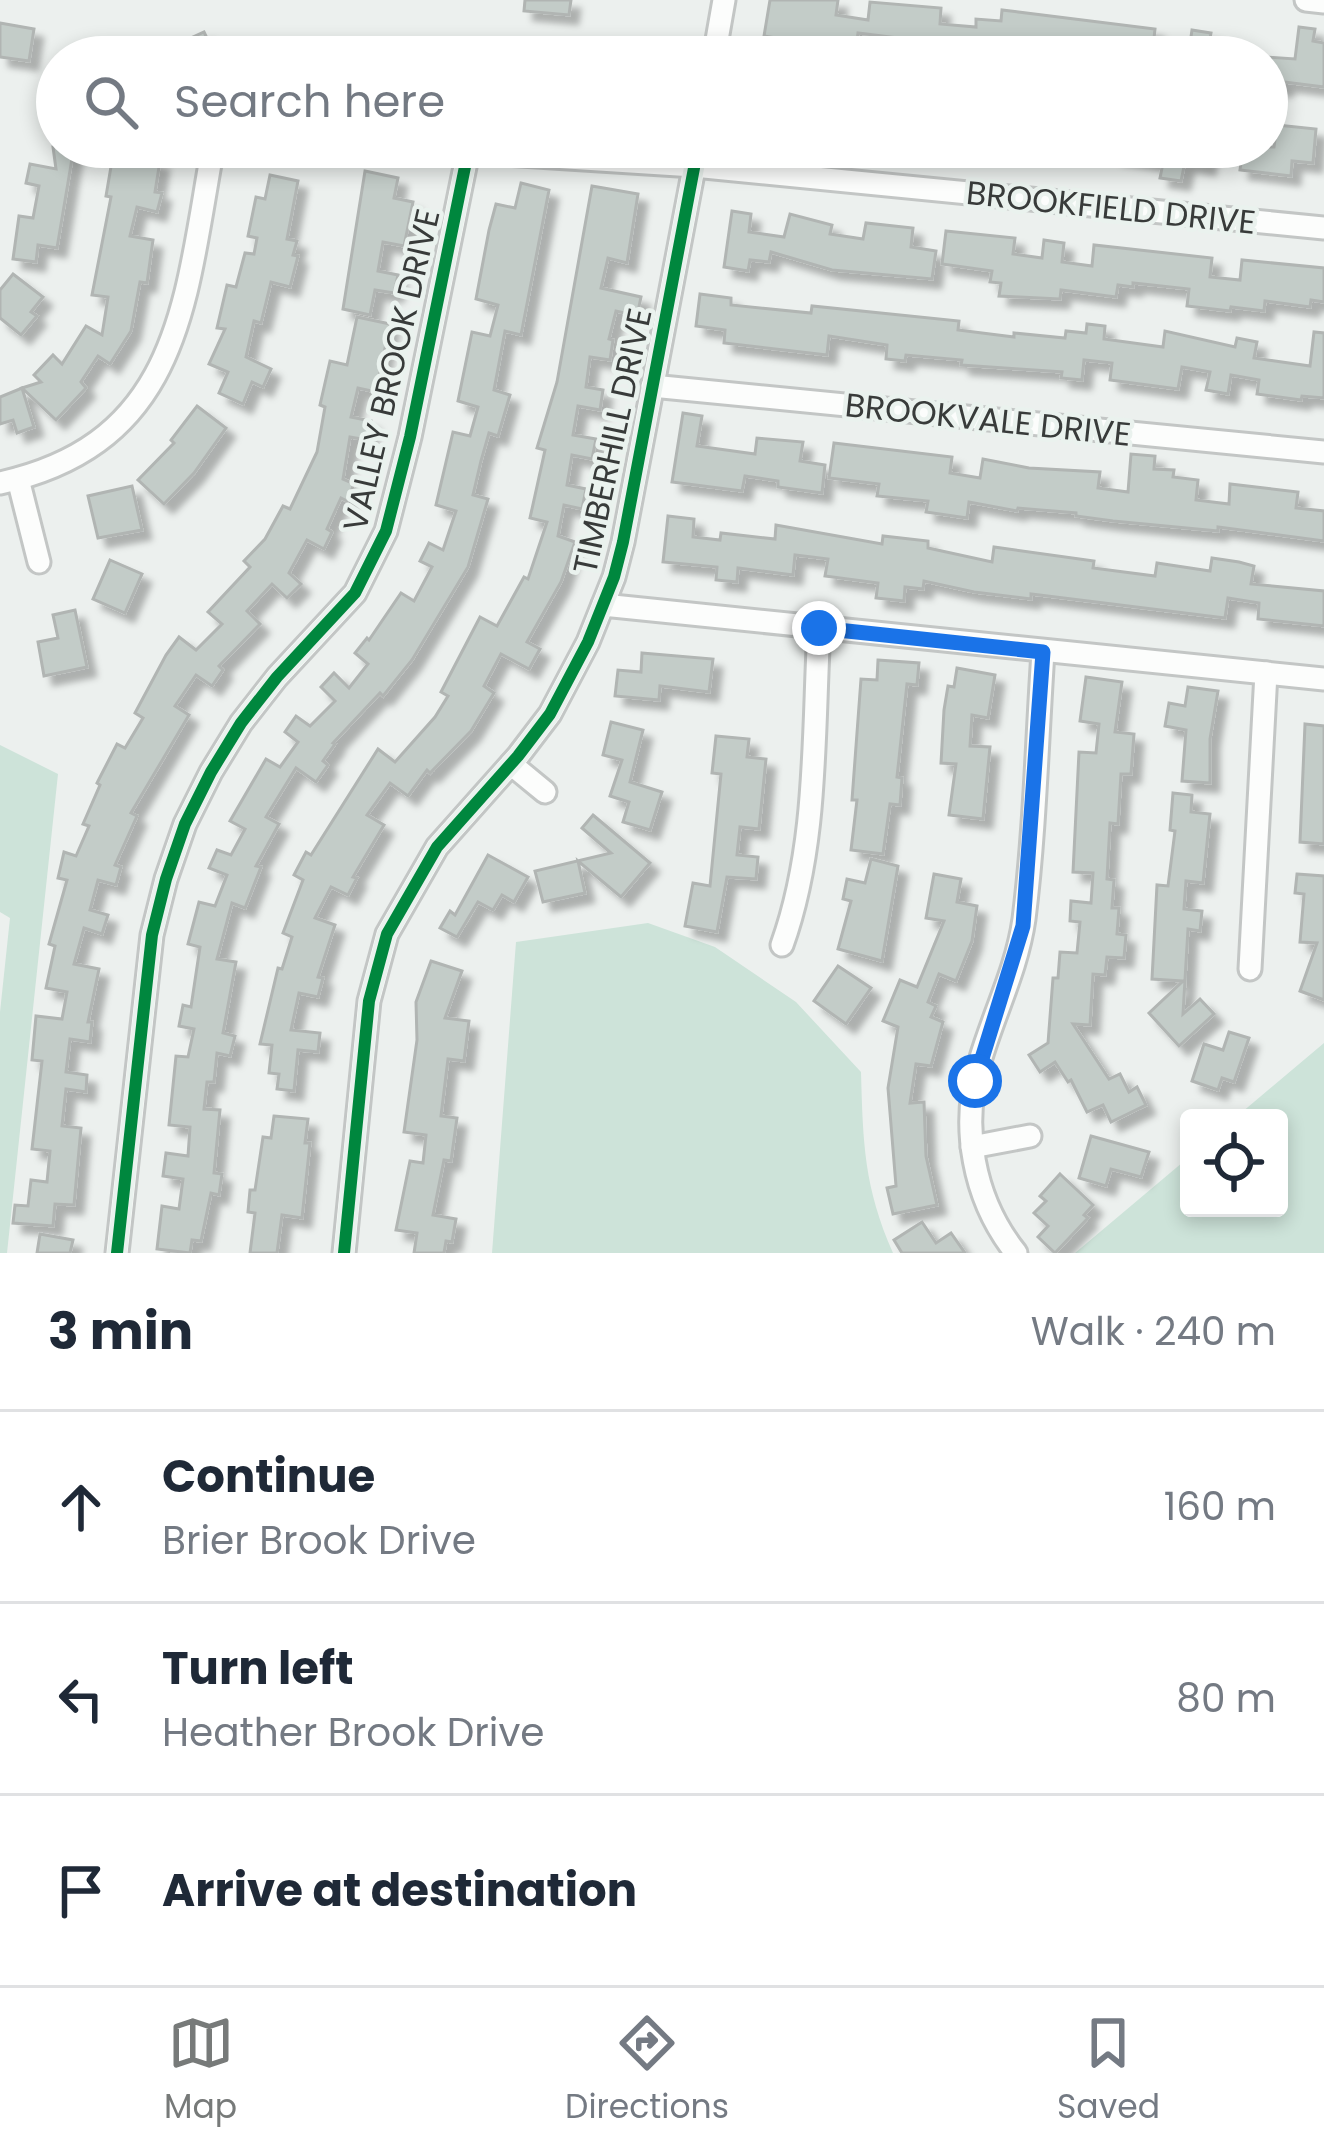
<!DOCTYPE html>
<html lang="en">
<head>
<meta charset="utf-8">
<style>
  :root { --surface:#fff; --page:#f2f2f3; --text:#1f2937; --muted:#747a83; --line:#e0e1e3; --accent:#777a79 }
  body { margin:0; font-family:Poppins,sans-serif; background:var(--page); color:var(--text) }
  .controls { position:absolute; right:36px; bottom:36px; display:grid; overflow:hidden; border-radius:12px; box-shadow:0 6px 18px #0003 }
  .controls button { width:108px; height:108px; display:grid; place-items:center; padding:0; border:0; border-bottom:3px solid var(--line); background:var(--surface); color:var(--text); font:60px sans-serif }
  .stop { position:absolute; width:36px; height:36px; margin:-27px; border:9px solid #1a73e8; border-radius:50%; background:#fff }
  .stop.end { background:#1a73e8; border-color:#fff; box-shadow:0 3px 12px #0008 }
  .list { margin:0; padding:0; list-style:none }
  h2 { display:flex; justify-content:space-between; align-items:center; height:156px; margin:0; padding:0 48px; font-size:51px }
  h2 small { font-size:39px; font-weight:400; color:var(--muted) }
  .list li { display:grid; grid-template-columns:78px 1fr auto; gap:36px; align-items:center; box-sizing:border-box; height:192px; padding:0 48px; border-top:3px solid var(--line) }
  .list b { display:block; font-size:45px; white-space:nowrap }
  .list p { margin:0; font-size:39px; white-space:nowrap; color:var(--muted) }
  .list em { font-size:39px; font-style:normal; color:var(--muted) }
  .icon { flex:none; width:66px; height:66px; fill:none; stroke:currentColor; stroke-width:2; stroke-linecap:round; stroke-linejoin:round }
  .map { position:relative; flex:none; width:1324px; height:1253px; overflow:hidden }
  .search { position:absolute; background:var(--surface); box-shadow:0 6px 18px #0003; left:36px; right:36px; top:36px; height:132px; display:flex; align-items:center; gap:30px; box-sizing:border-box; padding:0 42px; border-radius:66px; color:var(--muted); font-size:45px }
  .sheet { height:732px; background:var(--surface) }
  nav { display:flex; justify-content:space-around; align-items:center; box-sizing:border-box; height:168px; border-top:3px solid var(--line); background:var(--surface); font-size:33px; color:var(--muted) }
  nav a { display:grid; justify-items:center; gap:6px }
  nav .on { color:var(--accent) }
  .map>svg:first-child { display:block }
  .green { fill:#cde3d9 }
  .building { fill:#c3ccc8; stroke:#b1b5b3; stroke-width:3; filter:url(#shadow) }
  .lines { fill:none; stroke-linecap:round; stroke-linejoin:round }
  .minor-casing { stroke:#c3c6c5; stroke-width:27 }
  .minor { stroke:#fcfdfc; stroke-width:21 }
  .cycleway-casing { stroke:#eaf2ee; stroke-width:20 }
  .cycleway { stroke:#00873e; stroke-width:12 }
  .route { stroke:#1a73e8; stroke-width:15 }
  .labels { text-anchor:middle; stroke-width:9; stroke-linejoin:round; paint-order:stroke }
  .street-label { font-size:33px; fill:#383b3a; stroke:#eaf2ee }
</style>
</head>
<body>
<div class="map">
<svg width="1324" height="1253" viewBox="0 0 1324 1253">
  <defs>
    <filter id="shadow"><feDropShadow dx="9" dy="9" stdDeviation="3" flood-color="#0004"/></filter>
  </defs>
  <rect width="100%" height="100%" fill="#ecf0ee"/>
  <g class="green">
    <path d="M0,745L58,774L7,1253H0V1012L10,918L0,912Z"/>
    <path d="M648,923L715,947L796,1002L861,1072C863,1143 864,1187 893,1253H492L516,942Z"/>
    <path d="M1324,1043V1253H1075L1189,1157V1208H1279V1118H1235Z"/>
  </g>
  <g class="building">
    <path d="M525,0H571L569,15L524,11Z"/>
    <path d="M770,0H838L836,15L868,20L870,2L941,8L940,24L976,27V19L1001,21L1002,10L1155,29L1152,57H979L921,52L922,41L858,33L856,49L800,42L764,36Z"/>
    <path d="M0,23L34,29L29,61L0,57Z"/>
    <path d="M1299,27L1315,29L1313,41L1324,43V87L1284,82V87L1267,86V57L1295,59Z"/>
    <path d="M1192,30L1211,33L1207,57H1188Z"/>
    <path d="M204,32L216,57H149Z"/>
    <path d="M256,41L310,48V57H254Z"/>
    <path d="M1277,125L1316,129L1313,163L1292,161L1291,176L1240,170L1243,147H1274Z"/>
    <path d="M53,147H74L57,248L38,245L36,262L13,259L19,216L33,218L39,186L26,183L30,164L56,169Z"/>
    <path d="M122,147H149L147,159L160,161L155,192L162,193L157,212L137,207L130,236L153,240L147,283L140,282L131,331L110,364L98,356L81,382L86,388L56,420L22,388L41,382L34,375L53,355L62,364L86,326L102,335L108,297L92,295L111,197L106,196L114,149L122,151Z"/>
    <path d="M1115,147H1209L1206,166L1185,162L1181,181L1160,178L1163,163L1114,155Z"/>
    <path d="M365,171L398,178L394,198L413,202L404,246L383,242L378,271L398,275L394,293L375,290L370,315L343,309Z"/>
    <path d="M270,175L298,181L287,239L297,241L293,255L298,256L290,287L271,282L261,323L254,321L246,357L271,369L263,387L252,382L243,404L219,393L228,372L209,364L225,329L217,328L227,285L236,287L245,253L254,254L257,238L248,236L256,197L265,199Z"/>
    <path d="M521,183L549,190L521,335L505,331L494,390L510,395L498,436L489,433L481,461L473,495L488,499L468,567L412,660L383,696L380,693L333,743L335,744L323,761L328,765L316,782L296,768L266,817L279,824L256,866L261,867L245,908L232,903L217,959L236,962L223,1033L235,1036L230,1056L217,1053L214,1082H207L204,1109L220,1110L214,1173L222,1174L219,1195L211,1193L201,1241L192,1240L190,1253L157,1249L162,1206L179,1209L183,1179L163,1176L166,1153L188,1156L190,1127L169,1125L176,1056L188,1057L194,1029L179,1026L183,1005L191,1007L200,947L188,944L199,902L215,906L227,875L209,868L217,850L231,855L245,829L230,821L266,759L280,767L298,742L285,732L296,716L310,726L335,701L321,687L334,673L349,688L368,664L355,653L367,638L369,640L401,593L414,601L432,567L420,561L429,543L443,550L456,511L436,505L453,432L470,436L478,407L458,401L472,332L490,336L498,305L476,299L489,230L496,204L515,208Z"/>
    <path d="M592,186L638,194L627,263L608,258L601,288L641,297L637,316L616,311L609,339L613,340L610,360L590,357L586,387L603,390L600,410L578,406L573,435L596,439L592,459L572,455L567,485L586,489L582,509L564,505L558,536L575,542L561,582L527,642L540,649L529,669L501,654L484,686L494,693L471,731L430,773L427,770L408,796L390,783L367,815L384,825L353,877L357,878L348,895L331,887L315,918L335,925L318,977L323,978L318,997L299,993L291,1030L320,1033L318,1052L298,1050L294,1091L277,1089L279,1074L269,1073L272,1045L260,1044L278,968L282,969L292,937L283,933L303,880L294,875L306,852L311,855L378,749L395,762L435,717L448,696L441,692L480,617L497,626L524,577L528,579L547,522L530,518L545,450L537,448L557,382Z"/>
    <path d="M732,211L751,214L749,232L784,237L790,214L832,225L830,234L863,239L866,223L913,228L911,247L936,251L932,279L832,270L771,252L769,262L750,260L748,271L724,267Z"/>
    <path d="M946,231L1015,238L1013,254L1042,258L1044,240L1064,243L1062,262L1092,266L1094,245L1212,258L1210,277L1240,280L1242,260L1324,268V302L1311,300L1310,307L1265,301L1264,311L1231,307L1230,311L1187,306L1189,289L1133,283V287L1118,285L1116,297L1061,290L1060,299L999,296L1001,283L990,282L992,271L942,264Z"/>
    <path d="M13,274L43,297L31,312L37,316L21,335L0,318V290Z"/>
    <path d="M700,294L731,298V305L811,313L812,306L959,321L958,330L1014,337V333L1065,338L1066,331L1086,333L1087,324L1105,326L1104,339L1163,347L1165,331L1235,347L1237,338L1257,342L1254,358L1310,366L1314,332L1324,333V398L1302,396L1301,400L1257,394L1259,380L1231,375L1228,394L1206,390L1210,372L1182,367L1178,389L1110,380L1112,363L1084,360L1082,380L1061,378L1062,372L961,365L962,360L906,355L905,361L886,359L887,345L829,336L827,355L724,343L725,330L696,326Z"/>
    <path d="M357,317L390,324L376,392L358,388L351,417L371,421L367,440L350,437L343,479L354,484L347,501L341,498L327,529L332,532L324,549L307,540L289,573L301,584L287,598L272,584L247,611L260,624L219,666L223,670L212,686L196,675L175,706L189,715L131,813L137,816L115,865L121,867L116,885L98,880L90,910L108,915L102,934L84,928L74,964L99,969L88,1022H92L90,1042L70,1039L66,1072L87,1075L86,1092L66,1089L62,1126L81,1128L74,1205L55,1204L53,1226L13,1223L15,1205L28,1206L31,1180L47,1182L50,1151L32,1149L42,1061L32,1060L36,1016L62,1019L67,992L46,988L55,946L49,944L67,880L58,878L64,852L76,856L89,826L83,824L100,785L97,783L117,744L125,748L143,718L135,713L166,655L179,637L196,650L222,624L208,612L250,567L244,561L265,539L283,506L290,509L317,452L325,407L320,405L330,361L347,365Z"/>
    <path d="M22,388L34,427L17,433L13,420L0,424V397Z"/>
    <path d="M197,406L226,428L194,473L164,504L138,480L174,443L171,440Z"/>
    <path d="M683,413L702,416L697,446L755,454L757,438L803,442L800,461L825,465L822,493L778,487V481L745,476L742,491L672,482Z"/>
    <path d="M834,443L952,457L950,473L980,478L983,459L1029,468L1100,472L1098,488L1128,492L1131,454L1155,456L1154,469L1174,470L1173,477L1198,480L1196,500L1229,504L1230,484L1298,492L1296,508L1324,511V541L1218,527V531L1113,521L1076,516V513L1018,508L1017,511L969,502L967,518L926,512L928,501L877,496L879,484L829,478Z"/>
    <path d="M132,486L142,530L98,538L88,496Z"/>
    <path d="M668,516L694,519L693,537L720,540L721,533L775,539L776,525L882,544L883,536L928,541V548L992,562L994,547L1094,561L1093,568L1155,576L1157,563L1210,571L1212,558L1239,562L1254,566L1251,584L1324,591V626L1258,619L1259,603L1228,598L1225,618L1031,594V599L974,592L924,581L923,589L905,587L904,601L876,598L878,583L825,576L828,559L795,555L793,575L738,568L737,582L716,580L717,567L663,562Z"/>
    <path d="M110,560L142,574L125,613L93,599Z"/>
    <path d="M75,610L87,667L44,676L38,642L58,638L53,615Z"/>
    <path d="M642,653L713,659L709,692L660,686L659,700L615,696L618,670L641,672Z"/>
    <path d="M878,660L919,663L917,685L907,684L897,777L902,778L900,805L890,804L883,854L851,850L857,800H852L861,679L877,680Z"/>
    <path d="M957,668L995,675L988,718L972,715L970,746L990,747L983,819L949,815L956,764L941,763L944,710L948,686L954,687Z"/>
    <path d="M1086,677L1122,682L1115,732L1134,734L1131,774H1121L1118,824L1110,823L1107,879L1114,880L1112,908H1119L1117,934L1126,935L1124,958L1107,957L1105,975L1093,974L1090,1025L1073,1024L1109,1079L1120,1074L1129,1092L1137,1087L1146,1105L1111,1122L1103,1105L1087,1112L1071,1080L1068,1082L1055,1062L1040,1072L1029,1055L1048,1043L1053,978H1058L1060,952L1077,953L1080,922L1070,921L1071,901L1091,903L1093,873L1073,872L1079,752L1096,753L1099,724L1080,721Z"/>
    <path d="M1188,687L1218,691L1210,739V783L1182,781L1186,730L1165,726L1169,703L1185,706Z"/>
    <path d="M611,722L643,730L630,782L662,792L650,830L623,822L629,802L610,796L622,760L603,755Z"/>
    <path d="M1305,724L1324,726V844L1300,842Z"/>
    <path d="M716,736L749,739L747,757L766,759L759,829L740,827L737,855L758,857L756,879L727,877L717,932L685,926L693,883L710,886L721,774L712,773Z"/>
    <path d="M1173,793L1192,795L1191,812L1210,814L1203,883L1186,881L1184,909L1202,911L1200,931L1188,929L1183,1014L1200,999L1214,1014L1179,1046L1149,1013L1183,981L1152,979L1157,885L1168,886L1175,831L1170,830Z"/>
    <path d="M593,815L650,863L621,897L578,861L585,893L543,902L535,871L611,853L582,828Z"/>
    <path d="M488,855L528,877L514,902L502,895L493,910L478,902L457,937L440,928L450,911L455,915Z"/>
    <path d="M871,859L898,866L882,961L838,949L851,901L843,899L847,879L865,883Z"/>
    <path d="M934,874L961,879L957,902L977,906L972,941L956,981L939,974L928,1002L936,1006L931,1017L943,1022L931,1066L916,1064L910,1103L924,1102L926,1156L937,1205L893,1214L887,1188L896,1186L888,1088L898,1027L883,1021L900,980L917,987L944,921L926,918Z"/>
    <path d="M1297,874L1324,876V1000L1300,991L1317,943L1300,942L1304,894L1295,893Z"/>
    <path d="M431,961L462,971L445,1018L469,1021L464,1061L448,1059L441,1116L457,1118L451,1161L444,1160L433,1215L456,1219L452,1242L446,1241L444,1253H414L417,1233L396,1230L410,1161L423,1163L426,1135L404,1132L417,1040L416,1002Z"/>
    <path d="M838,966L871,988L846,1024L814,1001Z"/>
    <path d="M1229,1032L1249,1038L1234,1082L1222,1078L1218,1090L1192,1081L1204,1044L1223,1050Z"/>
    <path d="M274,1116L308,1119L305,1143H310L302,1218L282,1215L277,1253H250L255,1213L248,1212L250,1190H255L263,1137L271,1138Z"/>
    <path d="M1091,1136L1149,1152L1141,1177L1111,1169L1106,1186L1079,1178Z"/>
    <path d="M1060,1174L1093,1205L1084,1215L1088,1218L1055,1253L1038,1237L1048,1226L1034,1213L1046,1201L1040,1196Z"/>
    <path d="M922,1222L936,1243L951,1233L965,1253H902L894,1240Z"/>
    <path d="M40,1234L73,1240L70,1253H37Z"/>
  </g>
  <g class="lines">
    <defs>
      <g id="minor">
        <path d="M1306,0L1324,2"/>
        <path d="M714,57L724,0"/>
        <path d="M395,147L694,166L1324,228"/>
        <path d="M652,386L1324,452"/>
        <path d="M18,479L39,562"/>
        <path d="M0,483C182,443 185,299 213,147"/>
        <path d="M603,605L1324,679"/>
        <path d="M511,764L545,792"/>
        <path d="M782,945C818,845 813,734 819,628"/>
        <path d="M1250,969L1266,673"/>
        <path d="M972,1147L1030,1136"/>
        <path d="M117,1253L152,935L166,879L185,824L211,772L241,723L277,677L355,593L386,531L410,437L468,152"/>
        <path d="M344,1253L369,1001L387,934L437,847L518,756L550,714L588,642L614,577L623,542L698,147"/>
        <path d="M1016,1253C973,1199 960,1126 980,1061C994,1013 1017,969 1024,919C1035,831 1037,741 1043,652"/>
      </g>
    </defs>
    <use href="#minor" class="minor-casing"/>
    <use href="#minor" class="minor"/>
    <defs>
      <g id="cycleway">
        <path d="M117,1253L152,935L166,879L185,824L211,772L241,723L277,677L355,593L386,531L410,437L468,152"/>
        <path d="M344,1253L369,1001L387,934L437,847L518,756L550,714L588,642L614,577L623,542L698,147"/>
      </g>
    </defs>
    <use href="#cycleway" class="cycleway-casing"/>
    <use href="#cycleway" class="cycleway"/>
  </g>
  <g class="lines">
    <path class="route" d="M819,628L1043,652L1023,926L975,1081"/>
  </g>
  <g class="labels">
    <g class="street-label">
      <text transform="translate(1111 207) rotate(6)" y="12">BROOKFIELD DRIVE</text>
      <text transform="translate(391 370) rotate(-77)" y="12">VALLEY BROOK DRIVE</text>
      <text transform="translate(988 419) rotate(6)" y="12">BROOKVALE DRIVE</text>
      <text transform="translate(612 441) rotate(-78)" y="12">TIMBERHILL DRIVE</text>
    </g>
  </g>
</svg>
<div class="controls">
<button><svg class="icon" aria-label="locate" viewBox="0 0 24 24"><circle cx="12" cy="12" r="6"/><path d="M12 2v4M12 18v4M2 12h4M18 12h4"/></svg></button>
</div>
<div class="stop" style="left:975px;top:1081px"></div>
<div class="stop end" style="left:819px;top:628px"></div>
<div class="search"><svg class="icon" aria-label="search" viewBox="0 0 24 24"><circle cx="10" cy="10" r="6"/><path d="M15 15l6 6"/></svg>Search here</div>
</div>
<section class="sheet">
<h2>3 min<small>Walk · 240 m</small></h2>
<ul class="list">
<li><svg class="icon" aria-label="ahead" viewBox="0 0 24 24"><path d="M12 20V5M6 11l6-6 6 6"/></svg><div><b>Continue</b><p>Brier Brook Drive</p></div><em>160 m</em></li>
<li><svg class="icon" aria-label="left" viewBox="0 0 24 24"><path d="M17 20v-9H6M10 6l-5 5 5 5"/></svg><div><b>Turn left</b><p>Heather Brook Drive</p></div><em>80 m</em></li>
<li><svg class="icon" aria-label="arrive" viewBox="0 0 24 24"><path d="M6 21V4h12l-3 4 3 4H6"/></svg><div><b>Arrive at destination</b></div></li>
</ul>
</section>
<nav>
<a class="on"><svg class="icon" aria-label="map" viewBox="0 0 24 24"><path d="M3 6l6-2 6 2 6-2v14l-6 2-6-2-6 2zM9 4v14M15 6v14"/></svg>Map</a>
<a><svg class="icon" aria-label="directions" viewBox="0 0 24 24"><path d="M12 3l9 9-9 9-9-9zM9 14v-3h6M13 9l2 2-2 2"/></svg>Directions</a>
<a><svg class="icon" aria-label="saved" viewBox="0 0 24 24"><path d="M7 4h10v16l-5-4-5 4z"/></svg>Saved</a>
</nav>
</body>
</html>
